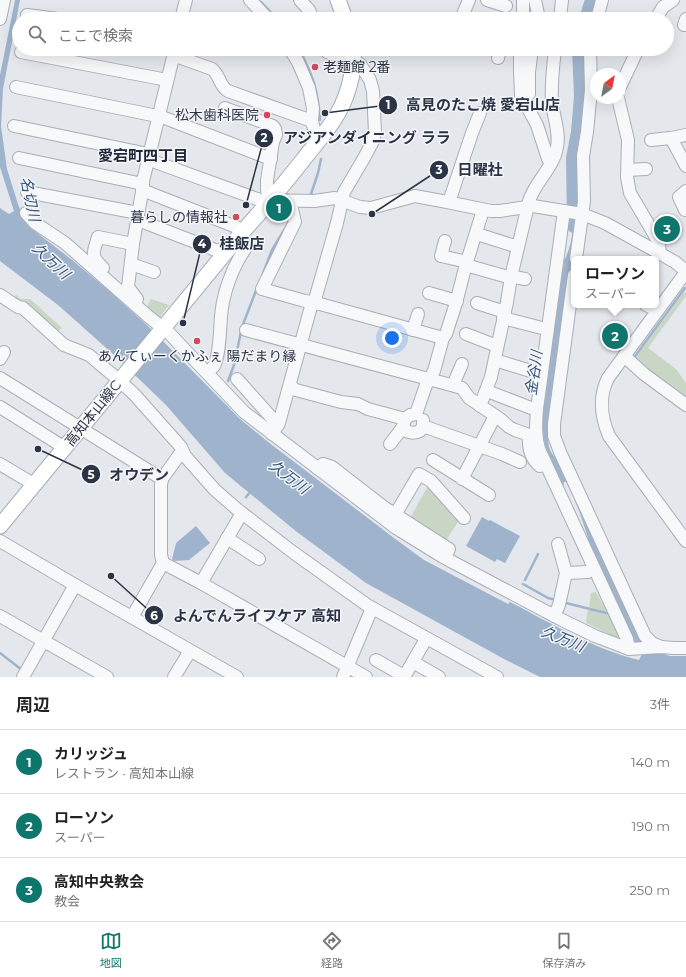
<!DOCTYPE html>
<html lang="ja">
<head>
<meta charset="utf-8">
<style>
  :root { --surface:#fff; --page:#f2f2f2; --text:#222; --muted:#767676; --line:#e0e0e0; --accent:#0f766e }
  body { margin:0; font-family:Montserrat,"Noto Sans JP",sans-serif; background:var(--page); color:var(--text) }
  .compass { position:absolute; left:590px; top:68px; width:36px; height:36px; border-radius:50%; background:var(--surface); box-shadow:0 4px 16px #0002; rotate:32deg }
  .you { position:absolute; left:392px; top:338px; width:14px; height:14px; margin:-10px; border:3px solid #fff; border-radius:50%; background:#1a73e8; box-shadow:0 0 0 6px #1a73e833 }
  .badge { display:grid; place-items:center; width:26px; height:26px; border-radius:50%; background:var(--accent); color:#fff; font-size:13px; font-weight:700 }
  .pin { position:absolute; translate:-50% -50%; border:2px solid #fff; box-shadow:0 1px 4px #0006 }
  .popup { position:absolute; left:571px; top:256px; width:88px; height:52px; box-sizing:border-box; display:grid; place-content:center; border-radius:6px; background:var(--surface); filter:drop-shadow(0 1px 3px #0005); font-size:13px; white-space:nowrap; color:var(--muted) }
  .popup b { font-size:15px; color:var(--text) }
  .popup::after { content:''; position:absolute; left:50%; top:100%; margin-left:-8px; border:8px solid transparent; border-top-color:var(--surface) }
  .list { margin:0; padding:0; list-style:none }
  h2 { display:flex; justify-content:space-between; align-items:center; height:52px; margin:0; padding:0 16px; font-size:17px }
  h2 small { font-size:13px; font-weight:400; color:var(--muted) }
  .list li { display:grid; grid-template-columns:26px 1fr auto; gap:12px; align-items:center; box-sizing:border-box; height:64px; padding:0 16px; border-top:1px solid var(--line) }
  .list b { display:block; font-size:15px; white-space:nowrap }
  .list p { margin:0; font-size:13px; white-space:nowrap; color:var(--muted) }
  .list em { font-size:13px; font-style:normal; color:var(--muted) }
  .icon { flex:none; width:22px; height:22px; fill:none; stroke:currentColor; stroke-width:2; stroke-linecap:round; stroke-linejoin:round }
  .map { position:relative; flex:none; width:686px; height:677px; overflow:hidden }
  .search { position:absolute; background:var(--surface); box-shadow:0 4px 16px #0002; left:12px; right:12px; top:12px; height:44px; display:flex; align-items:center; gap:10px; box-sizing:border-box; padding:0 14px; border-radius:22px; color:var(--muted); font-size:15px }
  .sheet { height:244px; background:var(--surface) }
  nav { display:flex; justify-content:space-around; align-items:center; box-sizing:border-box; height:56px; border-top:1px solid var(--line); background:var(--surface); font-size:11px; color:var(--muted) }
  nav a { display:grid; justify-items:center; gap:2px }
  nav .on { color:var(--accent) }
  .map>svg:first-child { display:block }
  .green { fill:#c9d6c5 }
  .water { fill:#9fb4cc }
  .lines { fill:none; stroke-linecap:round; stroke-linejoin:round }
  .stream { stroke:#9fb4cc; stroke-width:2.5 }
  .river { stroke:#9fb4cc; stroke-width:14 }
  .minor-casing { stroke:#a9aeb7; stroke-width:14 }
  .major-casing { stroke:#a3abb8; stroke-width:17 }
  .minor { stroke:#f7f8fa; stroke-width:12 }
  .major { stroke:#fff; stroke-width:15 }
  .poi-dot { fill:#d1495b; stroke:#f4f6f9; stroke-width:1.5 }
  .labels { text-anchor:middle; stroke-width:3; stroke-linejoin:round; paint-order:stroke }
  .poi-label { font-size:14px; fill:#2b3445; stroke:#f4f6f9; text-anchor:end }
  .street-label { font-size:14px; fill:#2b3445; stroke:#f4f6f9 }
  .neighbourhood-label { font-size:15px; font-weight:bold; fill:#1d2536; stroke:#f4f6f9 }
  .water-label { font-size:15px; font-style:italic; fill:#34527a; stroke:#f4f6f9 }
  .leader { fill:none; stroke:#2b3445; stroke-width:1.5 }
  .callout-dot { fill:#2b3445; stroke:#f4f6f9; stroke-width:1.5 }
  .mark-label { font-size:12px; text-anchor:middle; font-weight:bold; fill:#fff }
  .callout-label { font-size:15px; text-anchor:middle; font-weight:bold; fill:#2b3445; stroke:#f4f6f9; stroke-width:3; stroke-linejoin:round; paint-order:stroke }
</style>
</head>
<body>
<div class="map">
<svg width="686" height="677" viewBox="0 0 686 677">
  <rect width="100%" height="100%" fill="#e4e7ec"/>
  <g class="green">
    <path d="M684,292L686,293V296L648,348L676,369L686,383V397L634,360Z"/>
    <path d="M16,295L21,299H30L62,328L57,332L12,300Z"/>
    <path d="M151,299L169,305L159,318L147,307Z"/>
    <path d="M429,484L460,519L445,542L409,520Z"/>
    <path d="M596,592L608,614L589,607L591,593Z"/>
    <path d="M588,609L610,616L622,636L620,639L586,623Z"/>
  </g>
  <g class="water">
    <path d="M15,0H20L3,89L1,126L7,169L18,204L23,217L28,226L71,259L107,289L149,327L240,419L272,445L394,538L424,560L508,604L510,602C551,623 593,649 639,660L642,654L630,634L587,539L588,538C582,519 576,500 566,482H564L563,488C551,463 543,449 542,421L562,267L564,265L563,264V258L565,259C571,245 575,232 570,218L576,216L575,233L552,412C549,427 543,447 556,458L656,651L670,656H686V677H540L504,659L366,583L297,532L225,473L166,405L113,354L58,305L0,261V208L9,214L14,211L0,167V75Z"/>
    <path d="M482,517L489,521L490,520L520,536L505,563L497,559L495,562L466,546Z"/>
    <path d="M196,526L210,543L189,560L174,561L172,559L176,543Z"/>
  </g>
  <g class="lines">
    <g class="stream">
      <path d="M261,2L277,19"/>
      <path d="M299,49C313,75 318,91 320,120"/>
      <path d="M310,197L318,173L321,159"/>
      <path d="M262,276L272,250L289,222"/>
      <path d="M633,359L685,288"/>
      <path d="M228,381L234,365L242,327L257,288"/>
      <path d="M246,497L251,491"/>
      <path d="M525,580L538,554"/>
      <path d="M523,584L548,598L556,600"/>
      <path d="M562,602L610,614"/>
      <path d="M0,653L22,670L21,671"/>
    </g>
    <g class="river">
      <path d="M586,19L592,0"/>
      <path d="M574,226L573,158L578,132L581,96L579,49"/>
    </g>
    <defs>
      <g id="minor">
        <path d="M250,0L268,19"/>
        <path d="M300,0L309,10L313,19"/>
        <path d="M487,0L506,6"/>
        <path d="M535,0L538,14L537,19"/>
        <path d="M27,15L58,19"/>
        <path d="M0,19L4,0"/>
        <path d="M181,19L186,0"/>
        <path d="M461,19L469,0"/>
        <path d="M523,19V0"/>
        <path d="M560,19L562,0"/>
        <path d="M597,19L602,0"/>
        <path d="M656,19L663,7L673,0"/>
        <path d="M684,25L686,19"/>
        <path d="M290,49L298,62L309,88L313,108L312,121L317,141"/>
        <path d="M520,49V70L521,95L537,125L548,159L551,163"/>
        <path d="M21,52L167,80"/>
        <path d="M173,55L212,69C220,75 219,86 228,91L312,121"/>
        <path d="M498,58L500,49"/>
        <path d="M16,87L162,117L271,159"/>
        <path d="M620,87L638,49"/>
        <path d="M529,94V72L532,49"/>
        <path d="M618,98L628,140L627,177L630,193L657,239L659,244L660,253"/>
        <path d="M225,108L273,126L275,129L276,135L273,142L267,180V191L271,200"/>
        <path d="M14,126L148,154"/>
        <path d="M686,135L671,138L686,166"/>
        <path d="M651,140L671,138"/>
        <path d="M19,158L143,184"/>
        <path d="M147,159L260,200L314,201L335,198L360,207L371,208L415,196L442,201L491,211H500L533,206L582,214L605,223L652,249L675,262L686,271"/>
        <path d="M628,170L646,169"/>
        <path d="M142,190L244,230"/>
        <path d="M27,192L138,213"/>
        <path d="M290,201L295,222L262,289L305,301L320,304L443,338"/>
        <path d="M449,202L472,133L480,113"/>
        <path d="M685,210L679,197L686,191"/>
        <path d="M564,211L537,409C536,423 535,435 539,449L627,639L629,649"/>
        <path d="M26,213L35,223L65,243L149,317L169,333L244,412L396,528L443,557L562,620L595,636L629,649L661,647L674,648H686"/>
        <path d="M138,220L218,251L236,241L245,249C232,268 223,293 221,316C220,329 220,354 214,366C212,368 209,371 208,373"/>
        <path d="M477,234L518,247"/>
        <path d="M445,241L441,256L463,261L469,266L508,277H514L525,279"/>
        <path d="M576,259L584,201L583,156L587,132L591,90L590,49"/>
        <path d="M131,264L154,272"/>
        <path d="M103,268C90,255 93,254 98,237L133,244"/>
        <path d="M686,272L608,378C598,398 601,417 609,436L686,541"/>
        <path d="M574,275L554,424V436L560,452L645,636L652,643L661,647"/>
        <path d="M429,293L457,301"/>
        <path d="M0,295L18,307L23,308L64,345L89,355L114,376L134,394L181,447L185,456L215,490L238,510L294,553L367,605L497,677"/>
        <path d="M137,299L128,287L133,244L143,186V181L175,49"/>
        <path d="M477,303L505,312"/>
        <path d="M646,305L657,310"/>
        <path d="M503,318L542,328"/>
        <path d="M246,330L462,388L469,398L500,419L509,427L515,430L529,435"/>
        <path d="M413,330L418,314"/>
        <path d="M466,334L497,346"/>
        <path d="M624,356L644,374L686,405"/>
        <path d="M0,359L4,352"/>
        <path d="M495,360L537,373"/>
        <path d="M0,378L162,479"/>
        <path d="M237,379L278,425"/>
        <path d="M453,385L462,364"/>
        <path d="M290,386L296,390L341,402L358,404L368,409L405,419L410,415L416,414L426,385L434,371L443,338L446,334L456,303L465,268L483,210"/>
        <path d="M487,391L531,408"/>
        <path d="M480,406L491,377L507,302L511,277L529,201C535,182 554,167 557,147C560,133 554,118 552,104C551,87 553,66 555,49"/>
        <path d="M0,407L65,448"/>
        <path d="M405,419L403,427C406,433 414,434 420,431L423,426V420"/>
        <path d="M423,426L502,454L520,462"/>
        <path d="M272,434L279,423L310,310L316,296L337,223L344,192L364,158L373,141L375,132L373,91L370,80L360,64L327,52L326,49"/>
        <path d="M529,435C528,447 530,458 540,466"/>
        <path d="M390,444L403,427"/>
        <path d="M433,460L489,495"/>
        <path d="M0,464L35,485"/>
        <path d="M317,468L323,464L332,467L385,508L449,549L445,557"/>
        <path d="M462,479L495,416"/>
        <path d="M395,515L419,474L431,481L464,518"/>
        <path d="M227,538L259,559"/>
        <path d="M0,541L75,585L237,677"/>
        <path d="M163,563L201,583L366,677"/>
        <path d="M566,573L588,572"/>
        <path d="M201,583L242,513"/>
        <path d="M0,616L107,677"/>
        <path d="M554,616L559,605L566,573L558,544"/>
        <path d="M132,617L163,563L161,555V485L162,479L182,451"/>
        <path d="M376,660L404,676"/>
        <path d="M413,662L439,677"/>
        <path d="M23,677L75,585"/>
        <path d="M174,677L190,651"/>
        <path d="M343,677L372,608"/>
        <path d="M404,677L426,639"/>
      </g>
      <g id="major">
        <path d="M338,0L345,19"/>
        <path d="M0,526L244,230C265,207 284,184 303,160C313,147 324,135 333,121C347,101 355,73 353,49"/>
      </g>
    </defs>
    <use href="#minor" class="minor-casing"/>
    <use href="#major" class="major-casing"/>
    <use href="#minor" class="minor"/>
    <use href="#major" class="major"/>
  </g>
  <g class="poi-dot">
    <circle cx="315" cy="67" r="4"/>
    <circle cx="267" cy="115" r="4"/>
    <circle cx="236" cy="217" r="4"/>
    <circle cx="197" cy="341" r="4"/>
  </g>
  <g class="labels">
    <g class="poi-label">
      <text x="323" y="72" text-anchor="start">老麺館 2番</text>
      <text x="259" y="120">松木歯科医院</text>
      <text x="228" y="222">暮らしの情報社</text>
      <text x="197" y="361" text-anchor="middle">あんてぃーくかふぇ 陽だまり縁</text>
    </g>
    <g class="street-label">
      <text transform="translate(93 413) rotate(-51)" y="5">高知本山線C</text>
    </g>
    <g class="neighbourhood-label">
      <text x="143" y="161">愛宕町四丁目</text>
    </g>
    <g class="water-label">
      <text transform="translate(30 199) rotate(78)" y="5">名切川</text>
      <text transform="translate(51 261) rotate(43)" y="5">久万川</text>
      <text transform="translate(534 373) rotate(-82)" y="5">金谷川</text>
      <text transform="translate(289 477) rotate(37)" y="5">久万川</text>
      <text transform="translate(563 639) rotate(22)" y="5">久万川</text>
    </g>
  </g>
  <path class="leader" d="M325 113L388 105M246 205L264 138M372 214L439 170M183 323L202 244M38 449L91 474M111 576L154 615"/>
  <g class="callout-dot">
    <circle cx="325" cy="113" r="4"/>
    <circle cx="246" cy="205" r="4"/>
    <circle cx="372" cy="214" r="4"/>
    <circle cx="183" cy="323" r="4"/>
    <circle cx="38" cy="449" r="4"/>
    <circle cx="111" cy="576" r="4"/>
    <circle cx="388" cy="105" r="10"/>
    <circle cx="264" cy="138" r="10"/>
    <circle cx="439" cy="170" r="10"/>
    <circle cx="202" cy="244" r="10"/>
    <circle cx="91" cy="474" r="10"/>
    <circle cx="154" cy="615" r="10"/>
  </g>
  <g class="mark-label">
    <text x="388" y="109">1</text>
    <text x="264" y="142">2</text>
    <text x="439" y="174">3</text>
    <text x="202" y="248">4</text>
    <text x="91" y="479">5</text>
    <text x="154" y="620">6</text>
  </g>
  <g class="callout-label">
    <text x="483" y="110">高見のたこ焼 愛宕山店</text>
    <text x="367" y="143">アジアンダイニング ララ</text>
    <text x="480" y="175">日曜社</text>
    <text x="242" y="249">桂飯店</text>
    <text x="139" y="480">オウデン</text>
    <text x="257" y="621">よんでんライフケア 高知</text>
  </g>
</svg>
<svg class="compass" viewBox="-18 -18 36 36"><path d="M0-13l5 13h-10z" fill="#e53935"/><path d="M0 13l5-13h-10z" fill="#767676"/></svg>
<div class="you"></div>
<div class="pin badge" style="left:279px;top:208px">1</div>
<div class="pin badge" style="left:615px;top:336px">2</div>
<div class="popup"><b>ローソン</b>スーパー</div>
<div class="pin badge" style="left:667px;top:229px">3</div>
<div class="search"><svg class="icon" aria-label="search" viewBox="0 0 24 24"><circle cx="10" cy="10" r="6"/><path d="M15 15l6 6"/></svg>ここで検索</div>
</div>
<section class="sheet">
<h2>周辺<small>3件</small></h2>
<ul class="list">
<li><span class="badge">1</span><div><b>カリッジュ</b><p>レストラン · 高知本山線</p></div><em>140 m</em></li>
<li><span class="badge">2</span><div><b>ローソン</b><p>スーパー</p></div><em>190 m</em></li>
<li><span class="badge">3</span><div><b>高知中央教会</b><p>教会</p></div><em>250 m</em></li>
</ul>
</section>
<nav>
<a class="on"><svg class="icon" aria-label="map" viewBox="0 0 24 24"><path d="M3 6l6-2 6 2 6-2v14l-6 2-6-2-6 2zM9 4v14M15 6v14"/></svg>地図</a>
<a><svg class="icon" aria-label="directions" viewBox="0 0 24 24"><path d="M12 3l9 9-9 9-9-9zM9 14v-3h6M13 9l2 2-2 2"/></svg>経路</a>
<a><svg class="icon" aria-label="saved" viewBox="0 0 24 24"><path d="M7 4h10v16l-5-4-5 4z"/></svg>保存済み</a>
</nav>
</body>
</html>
